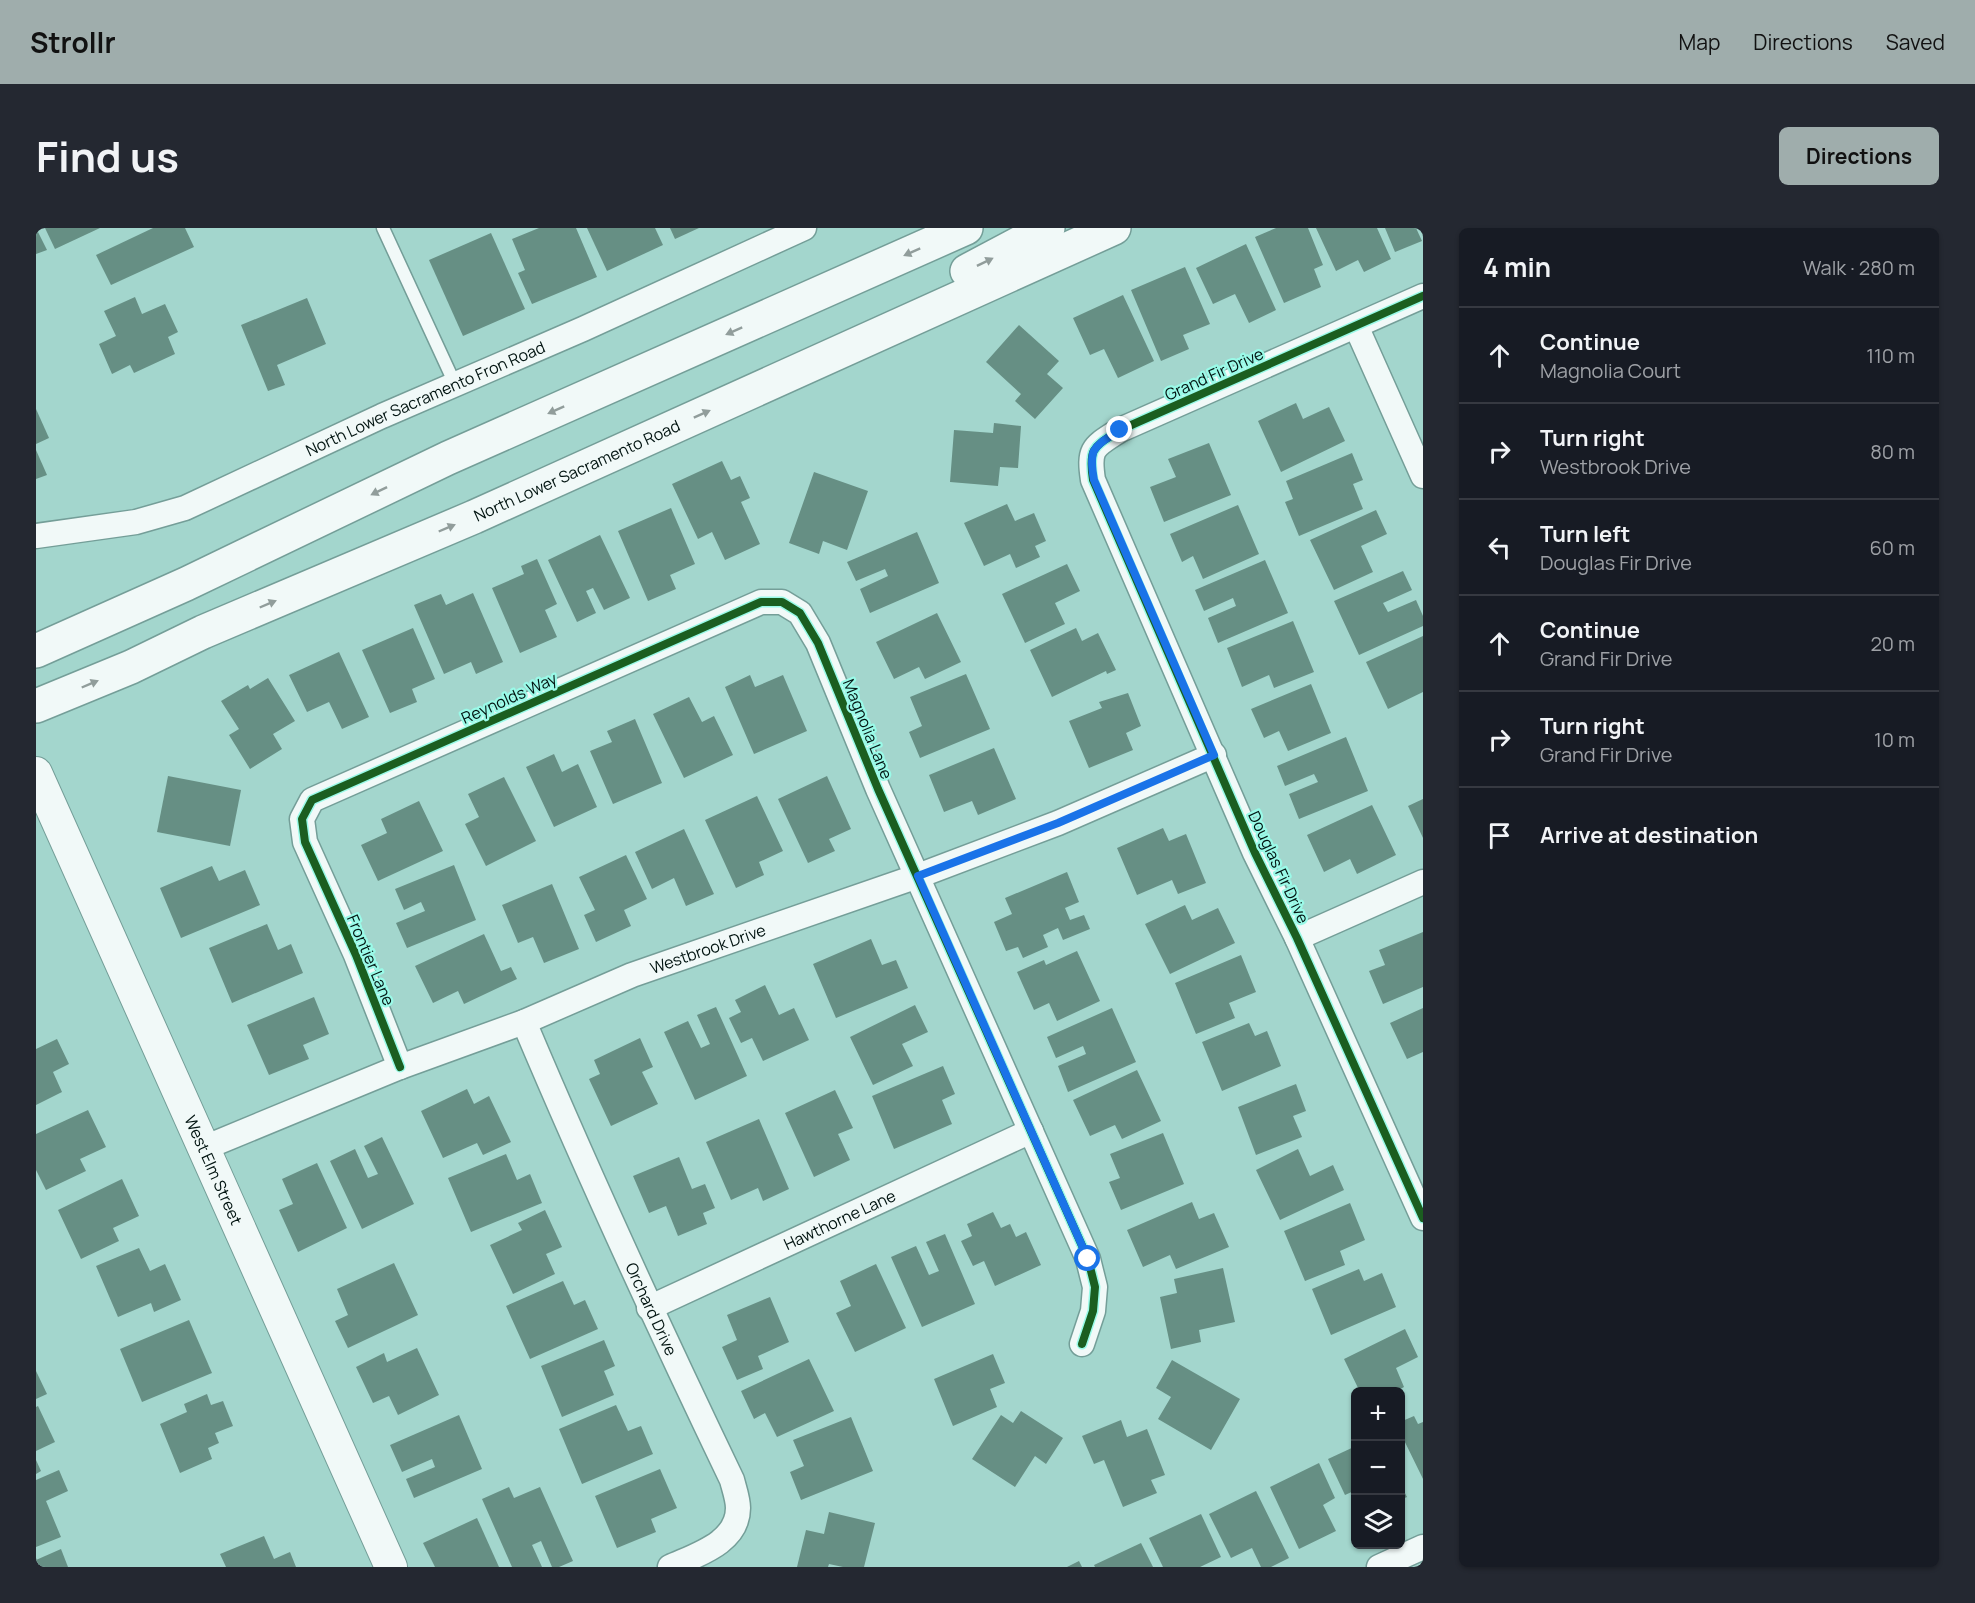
<!DOCTYPE html>
<html lang="en">
<head>
<meta charset="utf-8">
<style>
  :root { --surface:#171b24; --page:#242831; --text:#f1f3f6; --muted:#9ea1a6; --line:#363941; --accent:#9fadac }
  body { margin:0; font-family:Manrope,sans-serif; background:var(--page); color:var(--text) }
  .controls { position:absolute; right:18px; bottom:18px; display:grid; overflow:hidden; border-radius:9px; box-shadow:0 2px 4px #0004 }
  .controls button { width:54px; height:54px; display:grid; place-items:center; padding:0; border:0; border-bottom:2px solid var(--line); background:var(--surface); color:var(--text); font:30px sans-serif }
  .stop { position:absolute; width:18px; height:18px; margin:-14px; border:4px solid #1a73e8; border-radius:50%; background:#fff }
  .stop.end { background:#1a73e8; border-color:#fff; box-shadow:0 2px 6px #0008 }
  .list { margin:0; padding:0; list-style:none }
  h2 { display:flex; justify-content:space-between; align-items:center; height:78px; margin:0; padding:0 24px; font-size:26px }
  h2 small { font-size:20px; font-weight:400; color:var(--muted) }
  .list li { display:grid; grid-template-columns:39px 1fr auto; gap:18px; align-items:center; box-sizing:border-box; height:96px; padding:0 24px; border-top:2px solid var(--line) }
  .list b { display:block; font-size:22px; white-space:nowrap }
  .list p { margin:0; font-size:20px; white-space:nowrap; color:var(--muted) }
  .list em { font-size:20px; font-style:normal; color:var(--muted) }
  .icon { flex:none; width:33px; height:33px; fill:none; stroke:currentColor; stroke-width:2; stroke-linecap:round; stroke-linejoin:round }
  .map { position:relative; flex:none; width:1387px; height:1339px; overflow:hidden; border-radius:9px }
  header { display:flex; align-items:center; gap:36px; box-sizing:border-box; height:84px; padding:0 30px; background:var(--accent); color:#111 }
  header strong { font-size:28px }
  nav { display:flex; gap:33px; margin-inline-start:auto; font-size:21px }
  .intro { display:flex; align-items:center; justify-content:space-between; box-sizing:border-box; height:144px; padding:0 36px }
  h1 { margin:0; font-size:42px }
  .button { padding:15px 27px; border-radius:9px; background:var(--accent); color:#111; font-size:21px; font-weight:700 }
  main { display:flex; gap:36px; padding:0 36px }
  aside { flex:1; background:var(--surface); border-radius:9px; box-shadow:0 2px 4px #0004 }
  .map>svg:first-child { display:block }
  .building { fill:#668f84 }
  .lines { fill:none; stroke-linecap:round; stroke-linejoin:round }
  .service-casing { stroke:#749e98; stroke-width:15 }
  .minor-casing { stroke:#749e98; stroke-width:27 }
  .tertiary-casing { stroke:#749e98; stroke-width:34 }
  .secondary-casing { stroke:#749e98; stroke-width:36 }
  .service { stroke:#f1f9f8; stroke-width:12 }
  .minor { stroke:#f1f9f8; stroke-width:24 }
  .tertiary { stroke:#f1f9f8; stroke-width:32 }
  .secondary { stroke:#f1f9f8; stroke-width:33 }
  .cycleway-casing { stroke:#9afae8; stroke-width:11 }
  .cycleway { stroke:#1b5e20; stroke-width:8 }
  .oneway { fill:#919d9b }
  .route { stroke:#1a73e8; stroke-width:8 }
  .labels { text-anchor:middle; stroke-width:4.5; stroke-linejoin:round; paint-order:stroke }
  .street-label { font-size:16px; fill:#011310; stroke:#9afae8 }
</style>
</head>
<body>
<header>
<strong>Strollr</strong>
<nav><a>Map</a><a>Directions</a><a>Saved</a></nav>
</header>
<div class="intro"><h1>Find us</h1><a class="button">Directions</a></div>
<main>
<div class="map">
<svg width="1387" height="1339" viewBox="0 0 1387 1339">
  <rect width="100%" height="100%" fill="#a3d6cd"/>
  <g class="building">
    <path d="M0,0L11,22L0,26Z"/>
    <path d="M9,0H64L19,21Z"/>
    <path d="M117,0H149L158,19L75,57L60,27Z"/>
    <path d="M503,0H540L561,49L496,76L482,45L489,42L476,11Z"/>
    <path d="M551,0H619L627,17L571,43Z"/>
    <path d="M634,0H663L639,11Z"/>
    <path d="M1240,0H1272L1287,37L1278,41L1285,59L1248,75L1219,9Z"/>
    <path d="M1280,0H1341L1355,31L1328,44L1322,32L1300,43Z"/>
    <path d="M1349,0H1380L1386,13L1359,24Z"/>
    <path d="M455,5L489,81L427,108L393,32Z"/>
    <path d="M1210,16L1240,82L1213,95L1199,66L1177,76L1160,40Z"/>
    <path d="M1149,39L1174,96L1147,107L1153,121L1125,133L1095,62Z"/>
    <path d="M1087,67L1118,133L1082,150L1068,121L1054,127L1037,90Z"/>
    <path d="M99,69L106,86L129,76L142,104L132,109L139,126L98,145L94,137L76,146L63,116L80,108L68,83Z"/>
    <path d="M271,70L290,116L241,137L249,157L232,163L205,97Z"/>
    <path d="M983,97L1023,133L1011,146L1027,160L999,191L979,173L985,166L950,134Z"/>
    <path d="M1260,175L1267,191L1293,179L1309,213L1245,244L1222,193Z"/>
    <path d="M0,181L13,210L0,216Z"/>
    <path d="M958,195L985,198L982,240L964,239L962,258L914,254L918,202L957,205Z"/>
    <path d="M1173,215L1195,267L1128,294L1114,259L1140,249L1132,231Z"/>
    <path d="M0,222L11,247L0,251Z"/>
    <path d="M1316,225L1327,252L1317,256L1327,281L1263,308L1249,274L1257,271L1250,253Z"/>
    <path d="M686,233L695,252L704,248L714,270L705,274L724,316L689,332L676,304L662,311L636,256Z"/>
    <path d="M778,244L832,263L811,322L787,313L783,326L753,315Z"/>
    <path d="M971,276L979,293L998,285L1010,313L999,318L1004,329L980,340L974,326L948,338L928,295Z"/>
    <path d="M1202,277L1223,326L1167,351L1157,328L1146,334L1134,306Z"/>
    <path d="M635,280L659,336L634,347L640,361L612,373L582,303Z"/>
    <path d="M1340,282L1351,306L1325,318L1337,344L1298,362L1274,312Z"/>
    <path d="M881,304L903,355L834,385L824,361L852,348L849,341L820,353L811,334Z"/>
    <path d="M564,307L594,370L568,382L557,360L550,363L560,385L541,394L512,332Z"/>
    <path d="M501,331L521,376L509,382L521,409L484,425L456,360L488,346L485,338Z"/>
    <path d="M1229,332L1252,385L1182,415L1172,390L1200,378L1197,370L1168,383L1159,362Z"/>
    <path d="M1031,336L1044,363L1019,375L1029,396L989,415L966,366Z"/>
    <path d="M1367,343L1376,362L1347,375L1352,384L1380,372L1387,388V398L1323,427L1298,373Z"/>
    <path d="M437,365L467,434L440,446L435,434L408,446L378,377L405,366L410,377Z"/>
    <path d="M901,385L925,434L889,451L883,439L858,451L840,414Z"/>
    <path d="M1257,393L1278,444L1238,460L1233,447L1206,459L1191,420Z"/>
    <path d="M377,400L399,451L376,461L381,474L354,485L326,422Z"/>
    <path d="M1040,400L1046,413L1062,405L1080,442L1071,446L1070,443L1016,469L994,422Z"/>
    <path d="M1387,408V464L1352,481L1330,434Z"/>
    <path d="M303,424L333,489L306,501L293,474L271,484L253,447Z"/>
    <path d="M930,446L954,501L884,530L873,504L886,498L874,469Z"/>
    <path d="M714,447L719,459L747,447L771,503L718,526L689,459Z"/>
    <path d="M232,450L259,493L237,506L246,521L214,541L193,507L203,501L185,473L212,457L214,461Z"/>
    <path d="M1275,456L1295,505L1252,523L1243,503L1228,510L1215,481Z"/>
    <path d="M1092,465L1105,498L1090,505L1097,522L1053,540L1033,493L1066,480L1063,474Z"/>
    <path d="M653,469L666,494L678,488L697,527L648,550L617,486Z"/>
    <path d="M599,491L626,555L577,576L554,523L576,514L571,503Z"/>
    <path d="M1310,509L1332,563L1263,591L1253,566L1282,554L1278,546L1249,558L1241,538Z"/>
    <path d="M958,520L980,571L942,587L936,573L908,584L893,547Z"/>
    <path d="M518,526L526,544L542,536L561,579L518,599L490,539Z"/>
    <path d="M132,548L205,562L194,618L121,604Z"/>
    <path d="M791,548L815,601L793,611L799,623L772,635L742,571Z"/>
    <path d="M468,549L500,613L450,638L429,596L443,589L432,566Z"/>
    <path d="M721,568L747,623L723,634L728,647L700,660L669,592Z"/>
    <path d="M1387,571V610L1372,578Z"/>
    <path d="M383,573L407,623L342,653L325,617L351,605L345,591Z"/>
    <path d="M1336,577L1360,627L1321,646L1314,631L1288,644L1271,607Z"/>
    <path d="M1127,600L1133,613L1150,606L1170,655L1142,666L1136,652L1101,667L1081,620Z"/>
    <path d="M648,601L678,666L650,678L638,650L616,661L599,624Z"/>
    <path d="M590,627L611,671L588,682L595,698L560,714L548,687L559,682L543,649Z"/>
    <path d="M418,637L440,692L371,720L360,695L389,683L385,674L368,682L359,661Z"/>
    <path d="M176,638L183,653L209,642L224,677L145,710L124,660Z"/>
    <path d="M1031,644L1043,674L1029,680L1034,692L1048,687L1054,701L1027,712L1022,700L1007,707L1012,719L987,730L982,719L970,723L958,694L976,686L969,670Z"/>
    <path d="M516,656L543,721L508,735L497,709L482,715L466,677Z"/>
    <path d="M1149,677L1156,692L1182,680L1199,715L1134,746L1109,696Z"/>
    <path d="M231,696L242,722L255,716L267,745L196,775L173,720Z"/>
    <path d="M1387,704V759L1347,776L1333,743L1349,737L1343,722Z"/>
    <path d="M448,706L465,743L475,739L481,751L428,776L422,763L397,775L379,738Z"/>
    <path d="M835,711L846,737L860,732L872,760L800,790L777,736Z"/>
    <path d="M1041,723L1064,773L1021,793L1013,775L998,782L981,744L1008,732L1010,737Z"/>
    <path d="M1205,727L1220,764L1193,775L1199,790L1160,806L1139,755Z"/>
    <path d="M729,757L743,787L758,780L773,812L727,833L716,810L705,815L693,790L705,784L699,772Z"/>
    <path d="M278,769L293,806L267,817L273,831L233,847L211,797Z"/>
    <path d="M879,777L892,804L866,816L877,838L837,857L814,809Z"/>
    <path d="M680,779L711,848L659,872L628,804L652,793L665,820L674,816L661,787Z"/>
    <path d="M1076,780L1100,834L1032,864L1022,838L1050,826L1047,818L1020,830L1011,809Z"/>
    <path d="M1387,780V824L1371,831L1354,795Z"/>
    <path d="M1213,795L1219,808L1231,803L1245,838L1186,863L1166,814Z"/>
    <path d="M604,810L617,839L606,844L622,876L575,898L553,851L564,846L558,832Z"/>
    <path d="M21,811L33,836L17,844L26,864L0,877V821Z"/>
    <path d="M907,838L919,866L906,872L916,896L858,921L836,868Z"/>
    <path d="M1101,842L1125,893L1086,911L1079,897L1054,908L1037,872Z"/>
    <path d="M1260,856L1270,883L1257,888L1266,909L1220,927L1202,879Z"/>
    <path d="M431,861L438,876L453,868L475,914L447,927L441,915L407,930L385,883Z"/>
    <path d="M799,862L817,900L802,906L814,932L778,949L749,885Z"/>
    <path d="M52,882L70,919L44,931L50,943L10,962L0,942V906Z"/>
    <path d="M723,891L753,961L727,973L722,960L695,972L670,914Z"/>
    <path d="M1127,905L1148,956L1085,982L1073,954L1084,950L1074,926Z"/>
    <path d="M346,909L378,976L326,1001L294,933L319,921L332,950L342,946L328,918Z"/>
    <path d="M1262,921L1274,948L1297,937L1308,962L1244,992L1220,942Z"/>
    <path d="M470,926L481,952L494,946L506,975L435,1004L412,950Z"/>
    <path d="M643,929L656,961L669,956L679,980L667,985L671,996L642,1008L630,978L613,985L597,948Z"/>
    <path d="M281,935L311,1000L262,1024L243,982L257,976L246,951Z"/>
    <path d="M86,951L103,988L77,1000L83,1013L45,1031L22,982Z"/>
    <path d="M1156,974L1163,991L1178,985L1193,1019L1140,1041L1134,1027L1107,1039L1091,1002Z"/>
    <path d="M1314,975L1329,1012L1304,1023L1309,1037L1269,1053L1248,1003Z"/>
    <path d="M509,982L526,1019L510,1026L519,1046L477,1066L454,1017L486,1002L482,995Z"/>
    <path d="M957,984L965,1000L974,996L980,1009L990,1004L1005,1037L959,1058L948,1033L937,1038L925,1013L936,1008L931,996Z"/>
    <path d="M909,1006L939,1076L886,1099L855,1029L880,1018L893,1047L903,1043L890,1014Z"/>
    <path d="M103,1020L114,1043L129,1036L145,1072L118,1084L115,1075L82,1089L60,1038Z"/>
    <path d="M358,1035L382,1087L312,1120L299,1093L312,1087L301,1061Z"/>
    <path d="M840,1036L870,1100L819,1124L800,1085L815,1078L804,1053Z"/>
    <path d="M1187,1040L1199,1094L1163,1102L1165,1114L1135,1121L1124,1069L1141,1065L1138,1051Z"/>
    <path d="M1323,1041L1328,1053L1346,1045L1360,1079L1295,1107L1276,1061Z"/>
    <path d="M527,1053L538,1077L549,1072L562,1101L494,1131L470,1078Z"/>
    <path d="M734,1069L753,1114L722,1128L727,1141L701,1152L686,1119L701,1112L691,1087Z"/>
    <path d="M153,1092L176,1145L106,1174L84,1121Z"/>
    <path d="M1369,1101L1382,1129L1360,1140L1368,1159L1359,1164H1324L1308,1131Z"/>
    <path d="M568,1112L579,1138L568,1143L578,1167L526,1189L505,1138Z"/>
    <path d="M381,1120L403,1167L362,1187L353,1168L337,1175L320,1139L348,1125L351,1134Z"/>
    <path d="M957,1126L969,1155L954,1161L961,1179L917,1198L898,1151Z"/>
    <path d="M773,1131L798,1183L741,1209L729,1185L718,1191L705,1163Z"/>
    <path d="M1136,1132L1204,1171L1175,1222L1122,1191L1135,1169L1120,1160Z"/>
    <path d="M0,1143L11,1166L0,1171Z"/>
    <path d="M171,1166L175,1177L187,1173L197,1198L179,1205L183,1215L172,1220L176,1231L144,1245L124,1196L151,1184L148,1176Z"/>
    <path d="M580,1177L592,1203L605,1198L617,1226L546,1256L523,1201Z"/>
    <path d="M2,1178L19,1214L0,1223V1179Z"/>
    <path d="M985,1183L1027,1210L1010,1236L999,1228L979,1259L936,1231L965,1187L977,1195Z"/>
    <path d="M423,1187L446,1241L378,1270L370,1251L399,1239L396,1231L366,1244L354,1217Z"/>
    <path d="M1378,1188L1382,1196L1387,1194V1251L1364,1204V1194Z"/>
    <path d="M815,1189L837,1243L765,1272L754,1244L768,1238L757,1212Z"/>
    <path d="M1085,1192L1091,1209L1111,1201L1129,1247L1115,1252L1121,1265L1087,1279L1068,1232L1058,1236L1046,1208Z"/>
    <path d="M1320,1218V1262L1309,1267L1292,1231Z"/>
    <path d="M0,1232L5,1243L0,1246Z"/>
    <path d="M1283,1235L1299,1270L1287,1277L1300,1303L1263,1321L1234,1259Z"/>
    <path d="M624,1241L641,1280L615,1291L620,1304L581,1320L559,1268Z"/>
    <path d="M23,1242L32,1263L10,1273L25,1309L0,1319V1252Z"/>
    <path d="M1364,1256L1371,1269L1364,1272Z"/>
    <path d="M473,1259L478,1270L504,1259L537,1333L523,1339H516L505,1313L496,1317L506,1339H476L446,1271Z"/>
    <path d="M1220,1263L1253,1330L1235,1339H1225L1216,1320L1195,1330L1173,1286Z"/>
    <path d="M793,1284L839,1295L828,1339H807L793,1336L792,1339H761L770,1302L788,1306Z"/>
    <path d="M1165,1286L1185,1329L1164,1339H1127L1113,1310Z"/>
    <path d="M441,1290L463,1339H399L387,1315Z"/>
    <path d="M228,1308L238,1331L254,1324L260,1339H190L184,1326Z"/>
    <path d="M1105,1315L1117,1339H1059L1058,1337Z"/>
    <path d="M25,1321L32,1339H0V1332Z"/>
    <path d="M1043,1333L1046,1339H1031Z"/>
  </g>
  <g class="lines">
    <defs>
      <path id="service" d="M347,0L419,156"/>
      <g id="minor">
        <path d="M1387,68L1084,202C1058,219 1052,219 1057,252L1219,625L1261,710L1387,990"/>
        <path d="M1320,98L1387,248"/>
        <path id="s1" d="M0,308L100,294L149,280L346,188L547,101L768,0"/>
        <path d="M1261,710L1387,654"/>
        <path id="s2" d="M488,794C553,948 623,1100 696,1252C698,1260 702,1271 702,1280C702,1315 660,1327 634,1339"/>
        <path d="M364,839L320,727L269,614L266,591L276,572L725,374H746L764,385L782,415L842,561L1052,1031L1059,1059L1057,1083L1046,1116"/>
        <path id="s3" d="M168,920L364,839L488,794L596,747L882,648L1022,595L1178,527"/>
        <path id="s4" d="M613,1080L995,903"/>
        <path d="M1343,1339L1387,1319"/>
      </g>
      <g id="tertiary">
        <path id="s5" d="M0,545L355,1339"/>
      </g>
      <g id="secondary">
        <path d="M931,43L1012,0"/>
        <path d="M0,423L150,356L412,230L930,0"/>
        <path id="s6" d="M0,478L95,439L167,404L438,289L1078,0"/>
      </g>
    </defs>
    <use href="#service" class="service-casing"/>
    <use href="#minor" class="minor-casing"/>
    <use href="#tertiary" class="tertiary-casing"/>
    <use href="#secondary" class="secondary-casing"/>
    <use href="#service" class="service"/>
    <use href="#minor" class="minor"/>
    <use href="#tertiary" class="tertiary"/>
    <use href="#secondary" class="secondary"/>
    <defs>
      <g id="cycleway">
        <path d="M1387,68L1084,202C1058,219 1052,219 1057,252L1219,625L1261,710L1387,990"/>
        <path d="M364,839L320,727L269,614L266,591L276,572L725,374H746L764,385L782,415L842,561L1052,1031L1059,1059L1057,1083L1046,1116"/>
      </g>
    </defs>
    <use href="#cycleway" class="cycleway-casing"/>
    <use href="#cycleway" class="cycleway"/>
  </g>
  <defs><path id="oneway-solid" d="M-6-.8H1V-3.2L6.5 0L1 3.2V.8H-6Z" transform="scale(1.5)"/></defs>
  <g class="oneway">
    <use href="#oneway-solid" transform="translate(876 24) rotate(156)"/>
    <use href="#oneway-solid" transform="translate(949 34) rotate(-26)"/>
    <use href="#oneway-solid" transform="translate(698 103) rotate(156)"/>
    <use href="#oneway-solid" transform="translate(520 182) rotate(156)"/>
    <use href="#oneway-solid" transform="translate(666 186) rotate(-24)"/>
    <use href="#oneway-solid" transform="translate(343 263) rotate(154)"/>
    <use href="#oneway-solid" transform="translate(411 300) rotate(-23)"/>
    <use href="#oneway-solid" transform="translate(232 376) rotate(-23)"/>
    <use href="#oneway-solid" transform="translate(54 456) rotate(-23)"/>
  </g>
  <g class="lines">
    <path class="route" d="M1052,1031L882,648L1022,595L1178,527L1058,252C1052,219 1058,219 1084,202"/>
  </g>
  <g class="labels">
    <g class="street-label">
      <text transform="translate(1178 146) rotate(-24)" y="6">Grand Fir Drive</text>
      <text dy="6" stroke="none"><textPath href="#s1" startOffset="416">North Lower Sacramento Fron Road</textPath></text>
      <text dy="6" stroke="none"><textPath href="#s6" startOffset="590">North Lower Sacramento Road</textPath></text>
      <text transform="translate(473 470) rotate(-24)" y="6">Reynolds Way</text>
      <text transform="translate(832 501) rotate(68)" y="6">Magnolia Lane</text>
      <text transform="translate(1243 639) rotate(65)" y="6">Douglas Fir Drive</text>
      <text dy="6" stroke="none"><textPath href="#s3" startOffset="542">Westbrook Drive</textPath></text>
      <text transform="translate(335 732) rotate(67)" y="6">Frontier Lane</text>
      <text dy="6" stroke="none"><textPath href="#s5" startOffset="435">West Elm Street</textPath></text>
      <text dy="6" stroke="none"><textPath href="#s4" startOffset="210">Hawthorne Lane</textPath></text>
      <text dy="6" stroke="none"><textPath href="#s2" startOffset="314">Orchard Drive</textPath></text>
    </g>
  </g>
</svg>
<div class="controls">
<button>+</button>
<button>−</button>
<button><svg class="icon" aria-label="layers" viewBox="0 0 24 24"><path d="M12 4l9 5-9 5-9-5zM3 14l9 5 9-5"/></svg></button>
</div>
<div class="stop" style="left:1052px;top:1031px"></div>
<div class="stop end" style="left:1084px;top:202px"></div>
</div>
<aside>
<h2>4 min<small>Walk · 280 m</small></h2>
<ul class="list">
<li><svg class="icon" aria-label="ahead" viewBox="0 0 24 24"><path d="M12 20V5M6 11l6-6 6 6"/></svg><div><b>Continue</b><p>Magnolia Court</p></div><em>110 m</em></li>
<li><svg class="icon" aria-label="right" viewBox="0 0 24 24"><path d="M7 20v-9h11M14 6l5 5-5 5"/></svg><div><b>Turn right</b><p>Westbrook Drive</p></div><em>80 m</em></li>
<li><svg class="icon" aria-label="left" viewBox="0 0 24 24"><path d="M17 20v-9H6M10 6l-5 5 5 5"/></svg><div><b>Turn left</b><p>Douglas Fir Drive</p></div><em>60 m</em></li>
<li><svg class="icon" aria-label="ahead" viewBox="0 0 24 24"><path d="M12 20V5M6 11l6-6 6 6"/></svg><div><b>Continue</b><p>Grand Fir Drive</p></div><em>20 m</em></li>
<li><svg class="icon" aria-label="right" viewBox="0 0 24 24"><path d="M7 20v-9h11M14 6l5 5-5 5"/></svg><div><b>Turn right</b><p>Grand Fir Drive</p></div><em>10 m</em></li>
<li><svg class="icon" aria-label="arrive" viewBox="0 0 24 24"><path d="M6 21V4h12l-3 4 3 4H6"/></svg><div><b>Arrive at destination</b></div></li>
</ul>
</aside>
</main>
</body>
</html>
